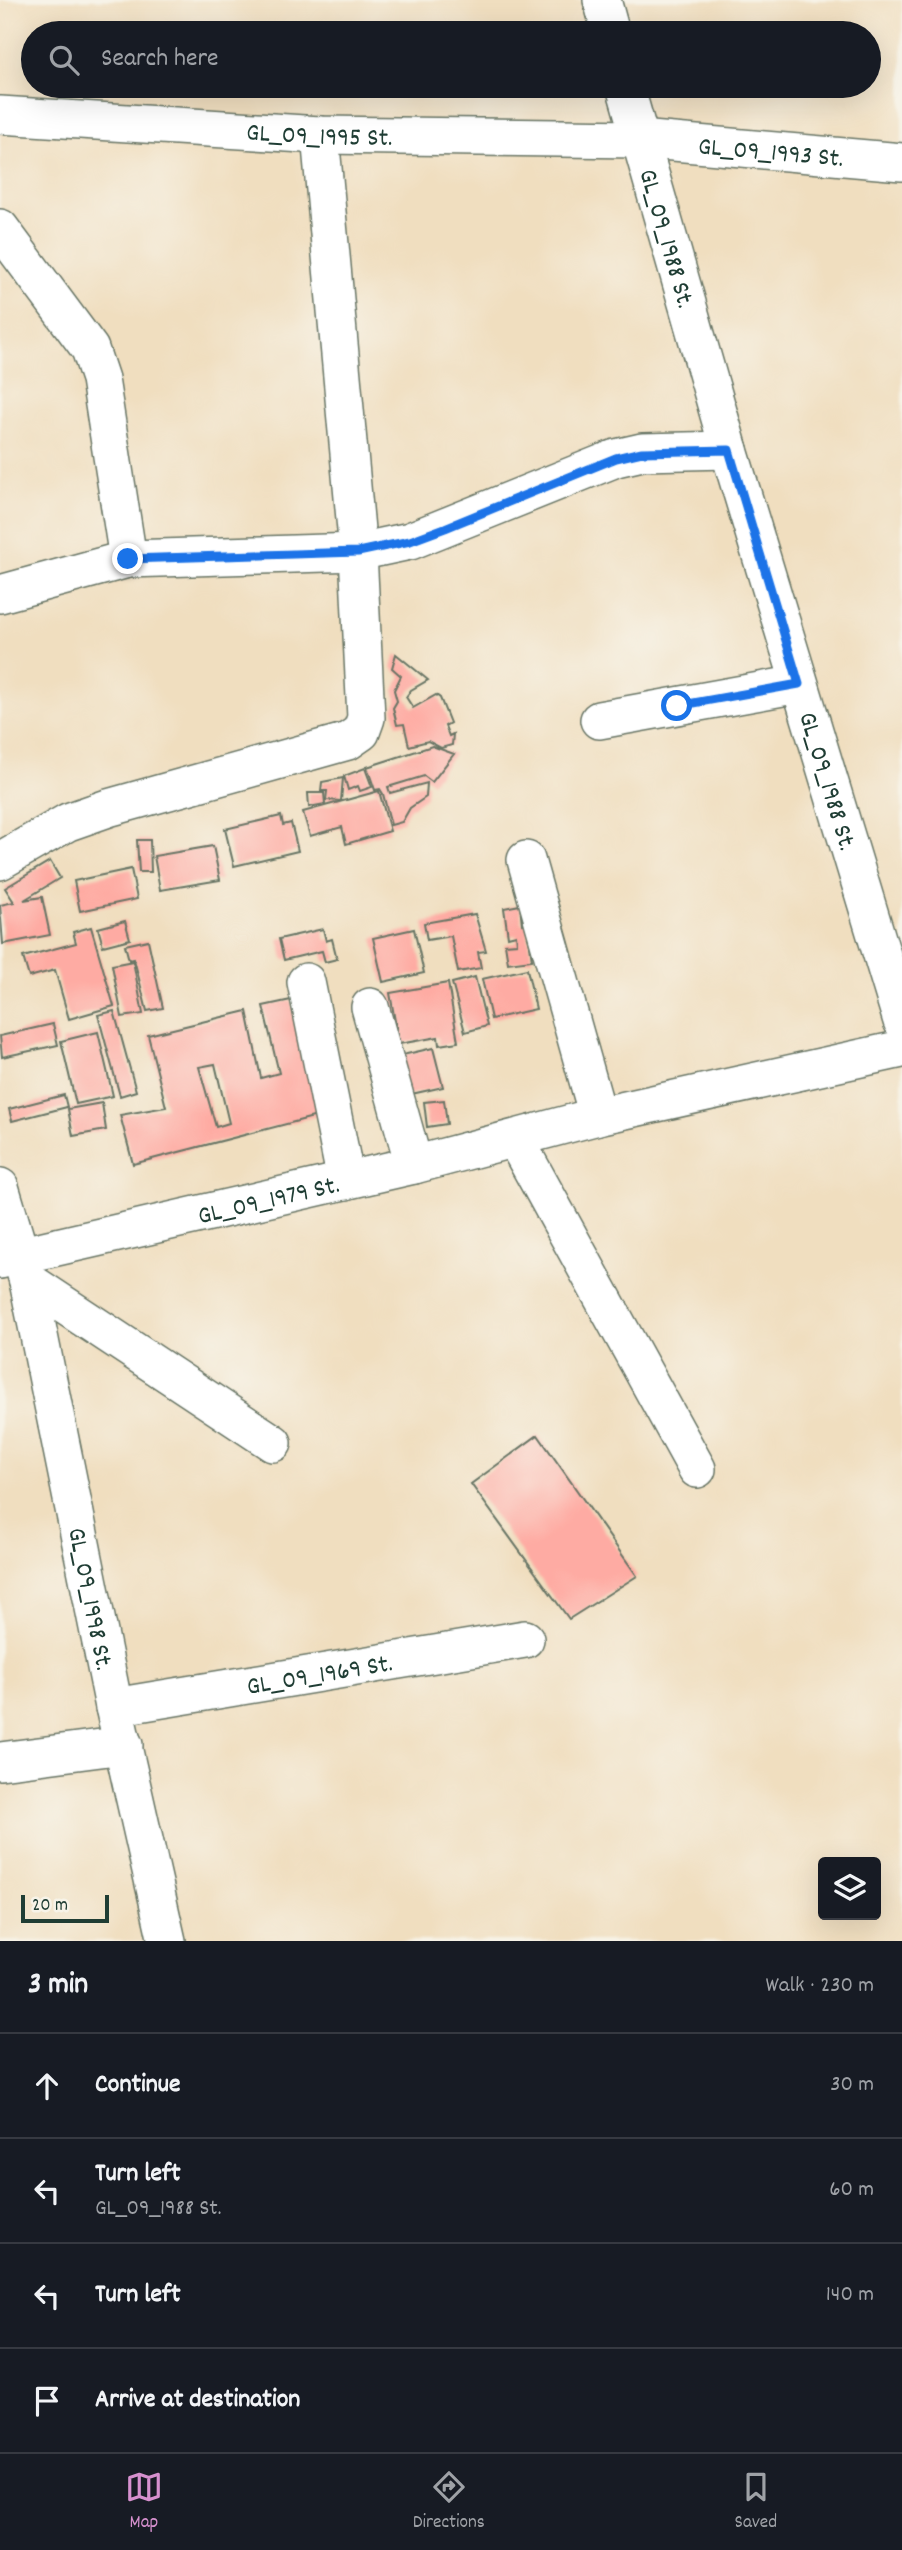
<!DOCTYPE html>
<html lang="en">
<head>
<meta charset="utf-8">
<style>
  :root { --surface:#171b24; --page:#242831; --text:#f1f3f6; --muted:#9ea1a6; --line:#363941; --accent:#d690ce }
  body { margin:0; font-family:Dekko,sans-serif; background:var(--page); color:var(--text) }
  .controls { position:absolute; right:21px; bottom:21px; display:grid; overflow:hidden; border-radius:7px; box-shadow:0 7px 28px #0002 }
  .controls button { width:63px; height:63px; display:grid; place-items:center; padding:0; border:0; border-bottom:2px solid var(--line); background:var(--surface); color:var(--text); font:35px sans-serif }
  .scale { position:absolute; left:21px; bottom:18px; width:88px; box-sizing:border-box; padding-left:7px; border:4px solid #1f3d34; border-top:0; font-size:19px; line-height:24px; white-space:nowrap; color:#1f3d34; -webkit-text-stroke:5px #f7f3e8; paint-order:stroke }
  .stop { position:absolute; width:21px; height:21px; margin:-16px; border:5px solid #1a73e8; border-radius:50%; background:#fff }
  .stop.end { background:#1a73e8; border-color:#fff; box-shadow:0 2px 7px #0008 }
  .list { margin:0; padding:0; list-style:none }
  h2 { display:flex; justify-content:space-between; align-items:center; height:91px; margin:0; padding:0 28px; font-size:30px }
  h2 small { font-size:23px; font-weight:400; color:var(--muted) }
  .list li { display:grid; grid-template-columns:46px 1fr auto; gap:21px; align-items:center; box-sizing:border-box; height:105px; padding:0 28px; border-top:2px solid var(--line) }
  .list b { display:block; font-size:26px; white-space:nowrap }
  .list p { margin:0; font-size:23px; white-space:nowrap; color:var(--muted) }
  .list em { font-size:23px; font-style:normal; color:var(--muted) }
  .icon { flex:none; width:38px; height:38px; fill:none; stroke:currentColor; stroke-width:2; stroke-linecap:round; stroke-linejoin:round }
  .map { position:relative; flex:none; width:902px; height:1941px; overflow:hidden }
  .search { position:absolute; background:var(--surface); box-shadow:0 7px 28px #0002; left:21px; right:21px; top:21px; height:77px; display:flex; align-items:center; gap:18px; box-sizing:border-box; padding:0 24px; border-radius:38px; color:var(--muted); font-size:26px }
  .sheet { height:511px; background:var(--surface) }
  nav { display:flex; justify-content:space-around; align-items:center; box-sizing:border-box; height:98px; border-top:2px solid var(--line); background:var(--surface); font-size:19px; color:var(--muted) }
  nav a { display:grid; justify-items:center; gap:4px }
  nav .on { color:var(--accent) }
  .map>svg:first-child { display:block }
  .building { fill:#feaba3; fill-rule:evenodd }
  .lines { fill:none; stroke-linecap:round; stroke-linejoin:round }
  .minor-casing { stroke:#687565; stroke-width:40 }
  .minor { stroke:#fff; stroke-width:37 }
  .route { stroke:#1a73e8; stroke-width:9 }
  .labels { text-anchor:middle; stroke-width:5; stroke-linejoin:round; paint-order:stroke }
  .street-label { font-size:26px; fill:#1f3d34; stroke:#f7f3e8 }
</style>
</head>
<body>
<div class="map">
<svg width="902" height="1941" viewBox="0 0 902 1941">
  <rect width="100%" height="100%" fill="#f7f3e8"/>
  <filter id="ink" filterUnits="userSpaceOnUse"><feTurbulence type="fractalNoise" baseFrequency=".0143" numOctaves="2"/><feDisplacementMap in="SourceGraphic" scale="14" xChannelSelector="R" yChannelSelector="G"/><feConvolveMatrix kernelMatrix="1 2 1 2 8 2 1 2 1" color-interpolation-filters="sRGB"/></filter>
  <filter id="wash" filterUnits="userSpaceOnUse"><feTurbulence type="fractalNoise" baseFrequency=".00686" numOctaves="4" result="noise"/><feDisplacementMap in="SourceGraphic" scale="28" xChannelSelector="R" yChannelSelector="G"/><feGaussianBlur stdDeviation="1.57" result="paint"/><feColorMatrix in="noise" values="0 0 0 0 0 0 0 0 0 0 0 0 0 0 0 0 0 1.4 0 .05"/><feComposite in="paint" operator="in"/></filter>
  <g filter="url(#wash)">
    <rect width="100%" height="100%" fill="#f0debf"/>
    <g id="blocks">
      <g class="building">
        <path d="M396,654L428,680L411,690L406,697L413,708L436,695L440,698L450,723L445,726L449,736L453,734L452,745L441,748L428,741L409,746L404,724L397,725L393,708L397,701L394,690L401,676L392,668Z"/>
        <path d="M432,746L454,754L432,782L424,776L388,787L390,793L427,783L426,797L410,808L402,822L391,825L383,794L380,789L375,790L367,767Z"/>
        <path d="M365,768L372,787L360,791L358,786L348,790L344,776Z"/>
        <path d="M343,778L341,801L326,800L327,791H321L322,782Z"/>
        <path d="M379,791L390,831L346,844L342,827L310,836L303,812Z"/>
        <path d="M308,793H324L325,804L309,807Z"/>
        <path d="M281,816L283,825L291,823L298,851L234,866L225,829Z"/>
        <path d="M137,840H150L151,872H139Z"/>
        <path d="M213,846L220,880L160,890L154,856Z"/>
        <path d="M50,861L60,878L24,900L42,897L50,935L3,944L0,905L14,902L5,888Z"/>
        <path d="M131,869L137,899L80,911L74,881Z"/>
        <path d="M520,905L522,924L527,923L532,960L508,963L505,944L517,943L516,935L508,937L504,908Z"/>
        <path d="M475,914L486,951L478,952L481,968L458,972L451,936L427,940L424,923Z"/>
        <path d="M125,921L130,939L103,946L98,928Z"/>
        <path d="M91,927L114,1006L69,1019L55,970L29,977L23,957L76,943L73,932Z"/>
        <path d="M323,929L326,941L332,939L337,959L325,962L322,951L284,960L279,939Z"/>
        <path d="M414,929L424,973L383,982L373,938Z"/>
        <path d="M148,940L163,1008L147,1011L134,959L129,960L125,945Z"/>
        <path d="M133,961L143,1014L122,1017L112,965Z"/>
        <path d="M527,969L536,1009L491,1019L482,979Z"/>
        <path d="M475,977L487,1026L465,1032L452,983Z"/>
        <path d="M448,983L458,1042L439,1045L438,1037L399,1044L390,993Z"/>
        <path d="M291,1000L321,1115L133,1164L120,1115L166,1107L148,1035L247,1011L261,1078L279,1073L263,1006ZM215,1064L229,1123L216,1127L199,1067Z"/>
        <path d="M114,1011L136,1091L120,1096L98,1015Z"/>
        <path d="M53,1024L58,1045L2,1057L0,1036Z"/>
        <path d="M98,1032L113,1096L76,1104L61,1041Z"/>
        <path d="M433,1048L443,1087L407,1095L398,1056Z"/>
        <path d="M64,1095L67,1107L12,1121L9,1109Z"/>
        <path d="M444,1100L447,1124L427,1127L424,1102Z"/>
        <path d="M102,1103L106,1130L73,1136L68,1109Z"/>
        <path d="M538,1435L637,1576L569,1619L471,1484Z"/>
      </g>
    </g>
  </g>
  <g filter="url(#ink)">
    <use href="#blocks" fill-opacity="0" stroke="#687565" stroke-width="2"/>
    <g class="lines">
      <defs>
        <g id="minor">
          <path d="M602,0L611,33"/>
          <path id="s1" d="M625,86L729,450L902,1021"/>
          <path id="s2" d="M0,115L320,135L639,139L902,162"/>
          <path d="M0,228L90,349L100,379L128,559"/>
          <path d="M0,594L128,559L358,552L410,541L616,458L642,452L729,450"/>
          <path d="M599,720L799,684"/>
          <path d="M526,860L598,1116"/>
          <path d="M0,861L68,822L108,808L348,741L361,732L366,718L358,552L320,135"/>
          <path d="M306,982L346,1181"/>
          <path d="M370,1007L414,1165"/>
          <path d="M515,1139L697,1469"/>
          <path id="s3" d="M0,1187L28,1281L114,1707L167,1941"/>
          <path id="s4" d="M0,1260L414,1165L598,1116L902,1049"/>
          <path d="M28,1281L273,1443"/>
          <path id="s5" d="M114,1707L525,1639"/>
          <path d="M0,1761L124,1745"/>
        </g>
      </defs>
      <use href="#minor" class="minor-casing"/>
      <use href="#minor" class="minor"/>
    </g>
  </g>
  <g class="lines" filter="url(#ink)">
    <path class="route" d="M128,559L358,552L410,541L445,528L616,458L642,452L729,450L799,684L677,706"/>
  </g>
  <g class="labels">
    <g class="street-label">
      <text dy="9" stroke="none"><textPath href="#s2" startOffset="320">GL_09_1995 St.</textPath></text>
      <text dy="9" stroke="none"><textPath href="#s2" startOffset="772">GL_09_1993 St.</textPath></text>
      <text dy="9" stroke="none"><textPath href="#s1" startOffset="158">GL_09_1988 St.</textPath></text>
      <text dy="9" stroke="none"><textPath href="#s1" startOffset="724">GL_09_1988 St.</textPath></text>
      <text dy="9" stroke="none"><textPath href="#s4" startOffset="275">GL_09_1979 St.</textPath></text>
      <text dy="9" stroke="none"><textPath href="#s3" startOffset="422">GL_09_1998 St.</textPath></text>
      <text dy="9" stroke="none"><textPath href="#s5" startOffset="208">GL_09_1969 St.</textPath></text>
    </g>
  </g>
</svg>
<div class="controls">
<button><svg class="icon" aria-label="layers" viewBox="0 0 24 24"><path d="M12 4l9 5-9 5-9-5zM3 14l9 5 9-5"/></svg></button>
</div>
<div class="scale">20 m</div>
<div class="stop" style="left:677px;top:706px"></div>
<div class="stop end" style="left:128px;top:559px"></div>
<div class="search"><svg class="icon" aria-label="search" viewBox="0 0 24 24"><circle cx="10" cy="10" r="6"/><path d="M15 15l6 6"/></svg>Search here</div>
</div>
<section class="sheet">
<h2>3 min<small>Walk · 230 m</small></h2>
<ul class="list">
<li><svg class="icon" aria-label="ahead" viewBox="0 0 24 24"><path d="M12 20V5M6 11l6-6 6 6"/></svg><div><b>Continue</b></div><em>30 m</em></li>
<li><svg class="icon" aria-label="left" viewBox="0 0 24 24"><path d="M17 20v-9H6M10 6l-5 5 5 5"/></svg><div><b>Turn left</b><p>GL_09_1988 St.</p></div><em>60 m</em></li>
<li><svg class="icon" aria-label="left" viewBox="0 0 24 24"><path d="M17 20v-9H6M10 6l-5 5 5 5"/></svg><div><b>Turn left</b></div><em>140 m</em></li>
<li><svg class="icon" aria-label="arrive" viewBox="0 0 24 24"><path d="M6 21V4h12l-3 4 3 4H6"/></svg><div><b>Arrive at destination</b></div></li>
</ul>
</section>
<nav>
<a class="on"><svg class="icon" aria-label="map" viewBox="0 0 24 24"><path d="M3 6l6-2 6 2 6-2v14l-6 2-6-2-6 2zM9 4v14M15 6v14"/></svg>Map</a>
<a><svg class="icon" aria-label="directions" viewBox="0 0 24 24"><path d="M12 3l9 9-9 9-9-9zM9 14v-3h6M13 9l2 2-2 2"/></svg>Directions</a>
<a><svg class="icon" aria-label="saved" viewBox="0 0 24 24"><path d="M7 4h10v16l-5-4-5 4z"/></svg>Saved</a>
</nav>
</body>
</html>
